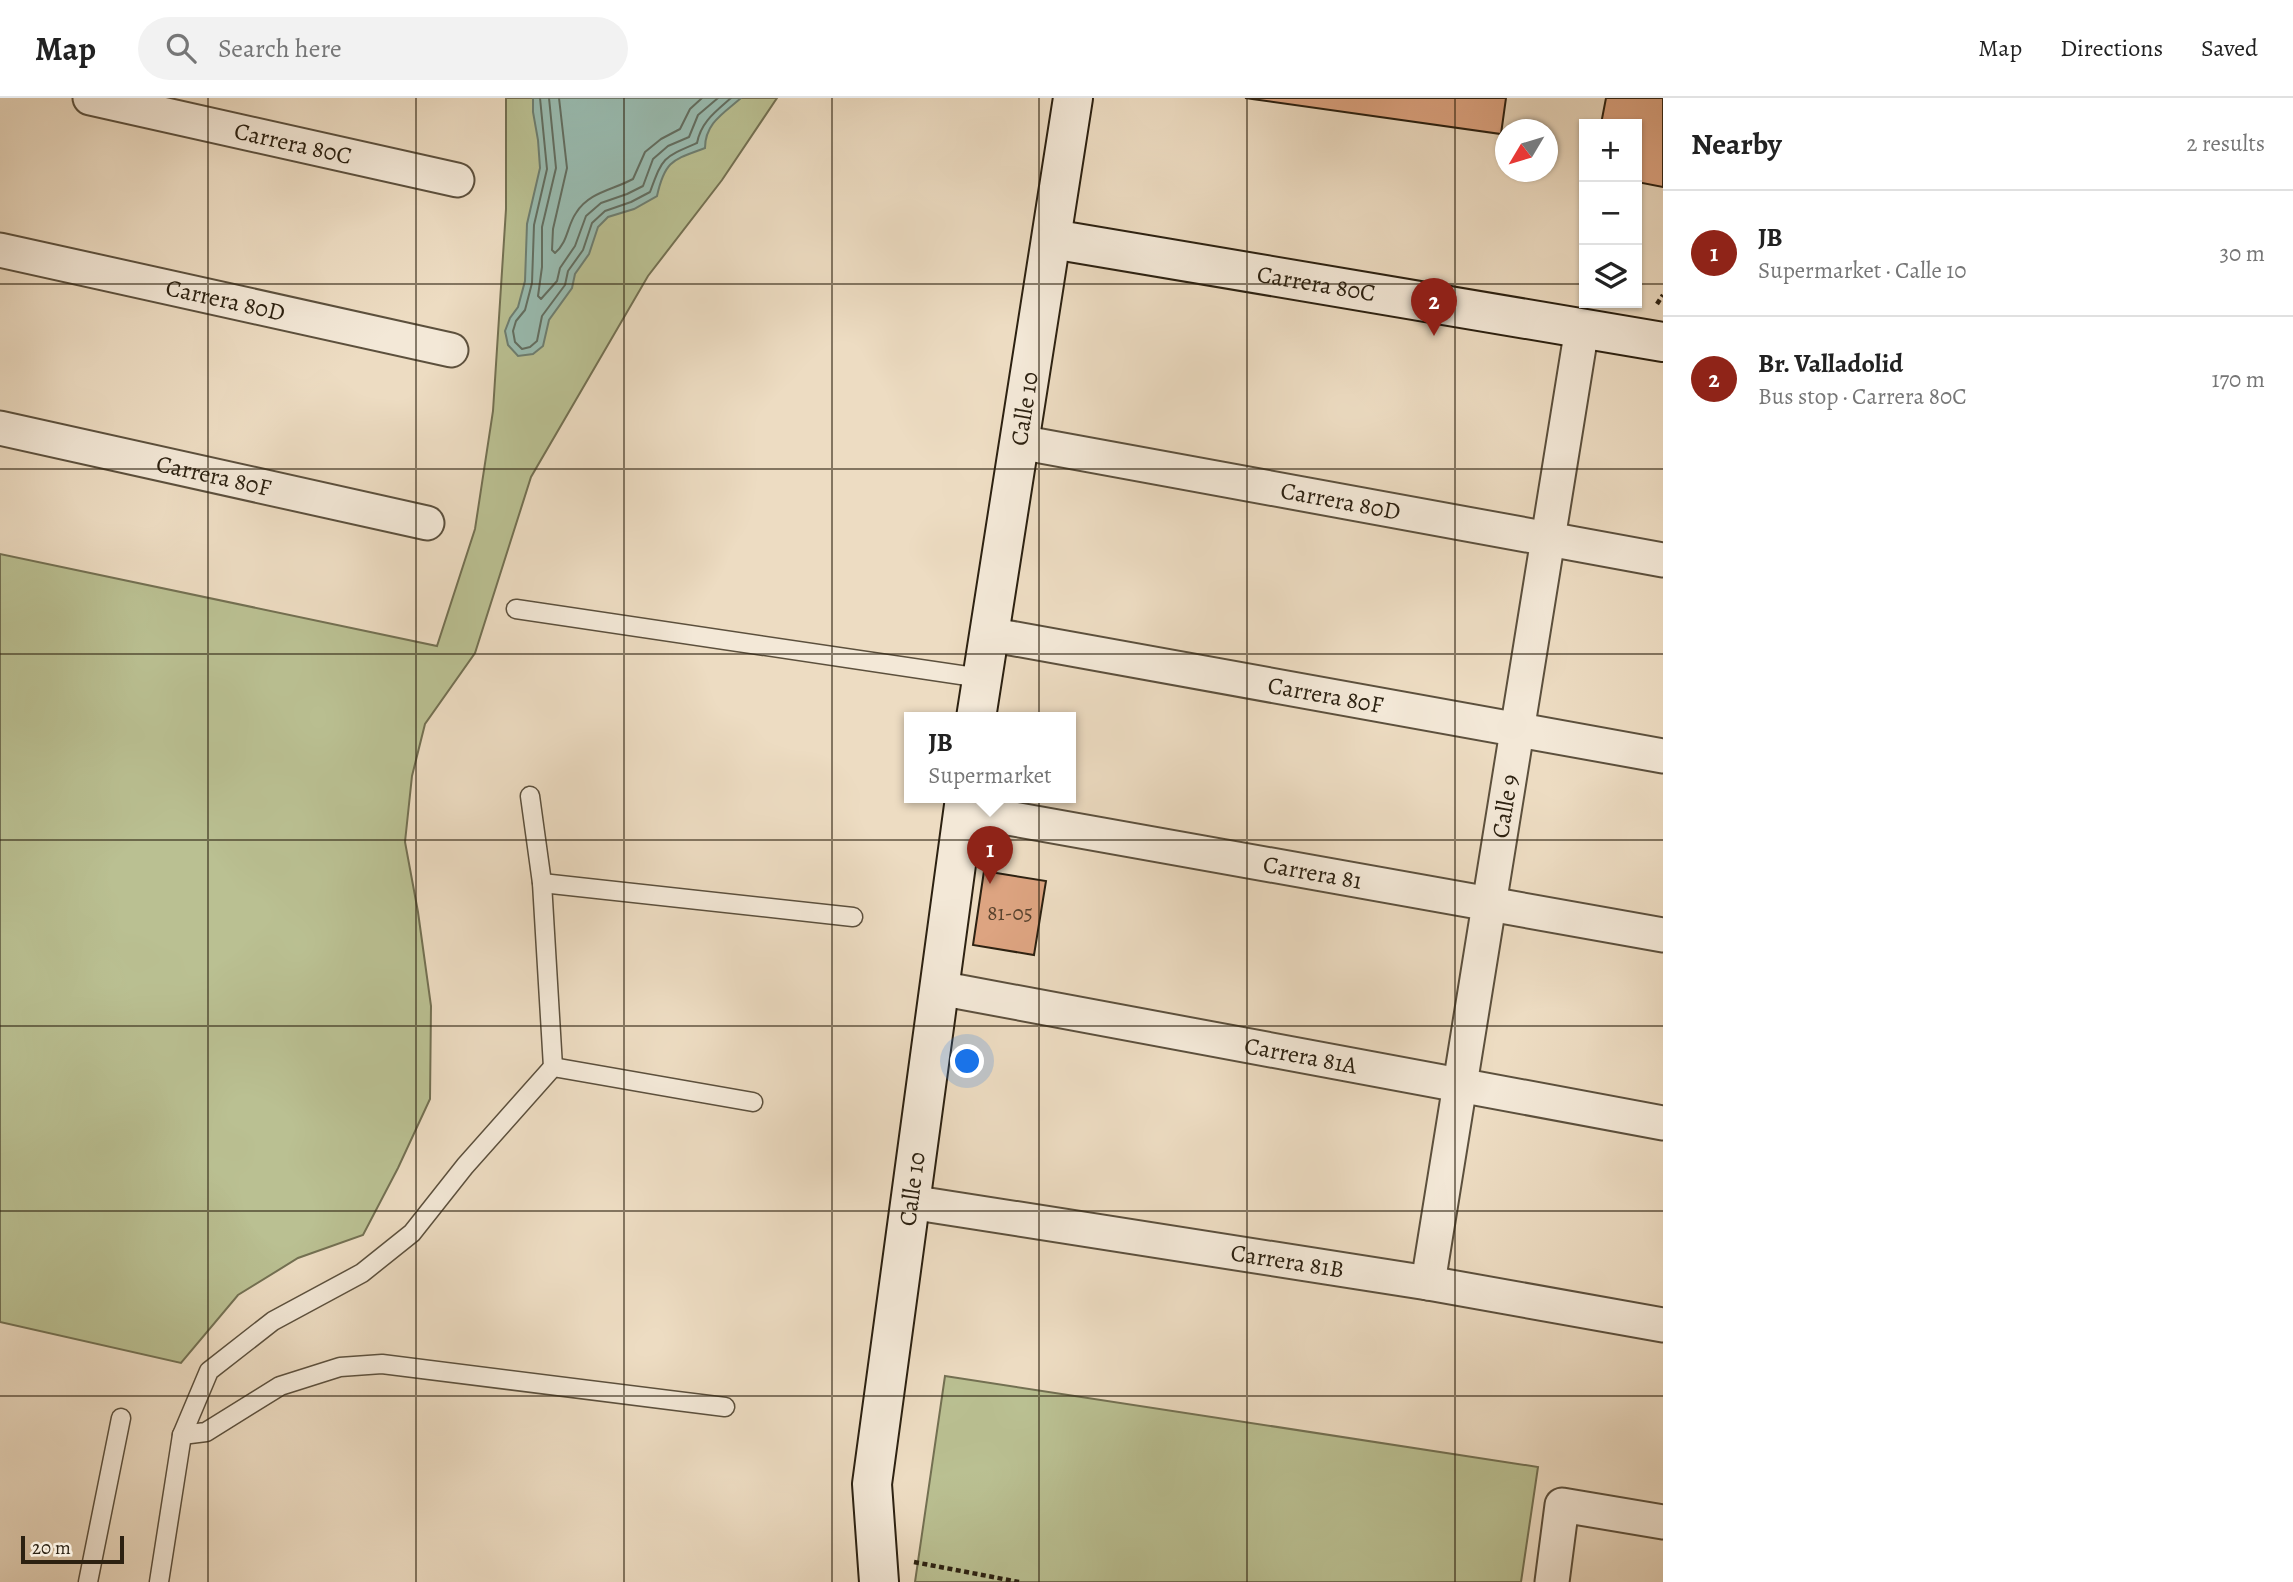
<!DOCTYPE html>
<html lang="en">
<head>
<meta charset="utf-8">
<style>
  :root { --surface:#fff; --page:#f2f2f2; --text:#222; --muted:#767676; --line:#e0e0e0; --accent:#8f2418 }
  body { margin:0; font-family:Alegreya,serif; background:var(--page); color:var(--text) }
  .controls { position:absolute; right:21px; top:21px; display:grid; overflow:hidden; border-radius:0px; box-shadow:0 2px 5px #0004 }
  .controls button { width:63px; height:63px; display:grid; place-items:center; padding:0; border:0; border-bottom:2px solid var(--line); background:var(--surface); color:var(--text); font:35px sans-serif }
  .compass { position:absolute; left:1495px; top:21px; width:63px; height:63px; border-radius:50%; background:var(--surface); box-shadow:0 2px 5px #0004; rotate:232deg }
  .scale { position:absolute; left:21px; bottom:18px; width:103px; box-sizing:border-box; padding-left:7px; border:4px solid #2c2111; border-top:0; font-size:19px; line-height:24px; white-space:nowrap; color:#2c2111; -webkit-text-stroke:5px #f3e8d7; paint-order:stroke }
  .you { position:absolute; left:968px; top:964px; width:24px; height:24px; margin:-18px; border:5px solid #fff; border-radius:50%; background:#1a73e8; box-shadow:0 0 0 10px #1a73e833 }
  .badge { display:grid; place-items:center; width:46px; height:46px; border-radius:50%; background:var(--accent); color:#fff; font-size:23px; font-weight:700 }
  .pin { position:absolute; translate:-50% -58px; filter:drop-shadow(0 2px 4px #0008) }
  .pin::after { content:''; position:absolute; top:37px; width:24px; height:21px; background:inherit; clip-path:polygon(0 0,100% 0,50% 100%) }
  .popup { position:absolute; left:904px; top:614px; width:172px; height:91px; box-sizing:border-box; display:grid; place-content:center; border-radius:0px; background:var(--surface); filter:drop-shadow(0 2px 5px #0005); font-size:23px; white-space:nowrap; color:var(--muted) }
  .popup b { font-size:26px; color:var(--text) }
  .popup::after { content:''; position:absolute; left:50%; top:100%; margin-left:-14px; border:14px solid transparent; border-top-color:var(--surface) }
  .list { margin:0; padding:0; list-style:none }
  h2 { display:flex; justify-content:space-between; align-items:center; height:91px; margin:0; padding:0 28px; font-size:30px }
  h2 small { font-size:23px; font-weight:400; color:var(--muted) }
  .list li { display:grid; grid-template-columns:46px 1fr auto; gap:21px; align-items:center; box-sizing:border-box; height:126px; padding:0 28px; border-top:2px solid var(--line) }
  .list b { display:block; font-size:26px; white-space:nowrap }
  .list p { margin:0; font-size:23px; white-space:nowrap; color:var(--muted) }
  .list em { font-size:23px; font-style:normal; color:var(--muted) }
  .icon { flex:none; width:38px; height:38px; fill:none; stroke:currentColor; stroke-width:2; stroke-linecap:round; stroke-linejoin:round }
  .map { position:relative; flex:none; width:1663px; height:1484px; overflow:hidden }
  header { display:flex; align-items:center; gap:42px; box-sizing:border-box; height:98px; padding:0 35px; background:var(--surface); border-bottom:2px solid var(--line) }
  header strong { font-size:33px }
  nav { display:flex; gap:38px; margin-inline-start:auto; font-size:24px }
  .search { width:490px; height:63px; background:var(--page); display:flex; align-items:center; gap:18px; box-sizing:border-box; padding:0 24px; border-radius:38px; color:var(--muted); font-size:26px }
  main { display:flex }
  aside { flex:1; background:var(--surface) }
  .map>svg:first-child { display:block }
  .green { fill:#bac092; stroke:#737052; stroke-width:2 }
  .water { fill:#99bcb1; stroke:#6d7e71; stroke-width:2 }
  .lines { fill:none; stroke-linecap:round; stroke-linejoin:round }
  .shore { stroke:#626e61; stroke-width:2 }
  .building { fill:#dda481; stroke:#2c2111; stroke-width:2 }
  .lane-casing { stroke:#5c503d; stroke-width:21 }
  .street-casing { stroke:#5c503d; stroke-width:37 }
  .secondary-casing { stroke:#2c2111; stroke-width:42 }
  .path { stroke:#2c2111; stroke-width:4.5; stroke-dasharray:5 3.5; stroke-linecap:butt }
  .lane { stroke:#f3e8d7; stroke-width:18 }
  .street { stroke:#f3e8d7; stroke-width:33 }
  .secondary { stroke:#f3e8d7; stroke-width:38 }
  .grid { fill:none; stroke:#2c2111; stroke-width:2; stroke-opacity:0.55 }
  .labels { text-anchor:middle; stroke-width:5; stroke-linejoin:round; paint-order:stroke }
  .number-label { font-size:21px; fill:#58422d }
  .street-label { font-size:24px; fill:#2c2111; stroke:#f3e8d7 }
</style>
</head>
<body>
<header>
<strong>Map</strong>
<div class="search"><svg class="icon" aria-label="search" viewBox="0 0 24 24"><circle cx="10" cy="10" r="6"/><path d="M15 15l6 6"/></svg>Search here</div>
<nav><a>Map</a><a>Directions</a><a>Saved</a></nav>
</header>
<main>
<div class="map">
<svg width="1663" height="1484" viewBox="0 0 1663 1484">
  <rect width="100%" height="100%" fill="#eddcc2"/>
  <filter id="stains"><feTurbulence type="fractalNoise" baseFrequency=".00286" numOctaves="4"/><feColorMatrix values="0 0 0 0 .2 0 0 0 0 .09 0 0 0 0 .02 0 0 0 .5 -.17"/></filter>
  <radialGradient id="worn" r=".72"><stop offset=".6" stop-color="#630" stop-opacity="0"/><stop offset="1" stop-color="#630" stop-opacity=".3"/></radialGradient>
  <g class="green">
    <path d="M506,0H777L722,82L648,178L531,379L475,555L425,626L412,678L405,744L418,814L431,908L430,1001L398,1070L363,1137L298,1160L238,1197L181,1265L0,1224V456L437,548L475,431L493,313L506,111Z"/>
    <path d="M945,1278L1538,1369L1521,1484H915Z"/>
  </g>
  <path class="water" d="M533,0H741C724,15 705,25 705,50C673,62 665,62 657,98L634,111L608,119L598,129L589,156L575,176L572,190L549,222L543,248L533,256L518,258L508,247L505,233L510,220L518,209L525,183L527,126L540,70L538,42L533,14Z"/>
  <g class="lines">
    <g class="shore">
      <path d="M540,0L547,71L534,127L532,185L525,212L516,223L513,233L515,244L522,251L530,249L537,243L542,218L565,187L568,173L583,152L592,125L605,113L631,104L650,94C663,59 662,60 697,45C701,24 715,14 731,0"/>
      <path d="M549,0L556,70L542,129V169L538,198L541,201L557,183L560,170L575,148L586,118L601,105L627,96L643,88L653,61L668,48L689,39L698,17L718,0"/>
      <path d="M559,0L567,70L553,131L552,152L555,155C568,144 567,128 576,115C589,94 613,92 633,81L645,54L661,41L680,31L690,11L702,0"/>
    </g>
  </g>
  <g class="building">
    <path d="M1245,0H1506L1501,36Z"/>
    <path d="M1606,0H1663V89L1637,84V26H1601Z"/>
    <path d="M984,773L1046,783L1034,857L973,847Z"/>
  </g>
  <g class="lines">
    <defs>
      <g id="lane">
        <path d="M516,511L981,580"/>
        <path d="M530,698L542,785L553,969"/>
        <path d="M542,785L853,819"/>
        <path d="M182,1337L206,1334L280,1288L340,1269L382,1266L725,1309"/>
        <path d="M88,1484L121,1320"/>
        <path d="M159,1484L182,1337L209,1273L273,1223L362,1175L412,1135L465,1068L553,969L753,1004"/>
      </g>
      <g id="street">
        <path id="s1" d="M90,0L457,82"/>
        <path id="s2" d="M0,152L451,252"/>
        <path id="s3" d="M0,330L427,425"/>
        <path id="s4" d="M1019,344L1663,462"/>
        <path id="s5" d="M988,536L1663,658"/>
        <path id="s6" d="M963,712L1663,837"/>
        <path id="s7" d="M939,890L1663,1025"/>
        <path id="s8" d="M910,1104L1428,1185L1663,1227"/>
        <path id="s9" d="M1428,1185L1582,230"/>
        <path d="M1552,1484L1562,1407L1663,1424"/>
      </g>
      <g id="secondary">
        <path id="s10" d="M1052,141L1663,244"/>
        <path id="s11" d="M976,620L1073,0"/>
        <path id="s12" d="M879,1484L872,1386L965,700"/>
      </g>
    </defs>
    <use href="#lane" class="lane-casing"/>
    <use href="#street" class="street-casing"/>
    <use href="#secondary" class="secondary-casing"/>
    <g class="path">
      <path d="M1657,206L1663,197"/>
      <path d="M914,1464L1019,1484"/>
    </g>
    <use href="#lane" class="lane"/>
    <use href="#street" class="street"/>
    <use href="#secondary" class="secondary"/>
  </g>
  <path class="grid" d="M208,0V1484M416,0V1484M624,0V1484M832,0V1484M1039,0V1484M1247,0V1484M1455,0V1484M0,186H1584M1637,186H1663M0,371H1663M0,556H1663M0,742H1663M0,928H1663M0,1113H1663M0,1298H1663"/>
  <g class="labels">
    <g class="number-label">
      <text x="1010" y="822">81-05</text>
    </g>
    <g class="street-label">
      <text dy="8" stroke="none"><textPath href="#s1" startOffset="208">Carrera 80C</textPath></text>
      <text dy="8" stroke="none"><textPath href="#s10" startOffset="268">Carrera 80C</textPath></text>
      <text dy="8" stroke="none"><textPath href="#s2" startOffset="231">Carrera 80D</textPath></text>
      <text dy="8" stroke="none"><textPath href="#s11" startOffset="313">Calle 10</textPath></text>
      <text dy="8" stroke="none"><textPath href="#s3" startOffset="219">Carrera 80F</textPath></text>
      <text dy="8" stroke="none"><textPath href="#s4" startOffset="327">Carrera 80D</textPath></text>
      <text dy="8" stroke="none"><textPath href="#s5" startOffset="343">Carrera 80F</textPath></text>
      <text dy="8" stroke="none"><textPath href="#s9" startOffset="483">Calle 9</textPath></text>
      <text dy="8" stroke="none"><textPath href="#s6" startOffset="355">Carrera 81</textPath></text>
      <text dy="8" stroke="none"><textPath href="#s7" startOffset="368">Carrera 81A</textPath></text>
      <text dy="8" stroke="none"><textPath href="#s12" startOffset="396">Calle 10</textPath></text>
      <text dy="8" stroke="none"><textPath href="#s8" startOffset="382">Carrera 81B</textPath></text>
    </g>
  </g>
  <rect width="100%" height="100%" filter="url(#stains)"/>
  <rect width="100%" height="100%" fill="url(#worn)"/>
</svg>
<div class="controls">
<button>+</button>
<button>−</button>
<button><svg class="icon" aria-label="layers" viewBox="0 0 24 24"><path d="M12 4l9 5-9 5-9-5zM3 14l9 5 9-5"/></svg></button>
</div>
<svg class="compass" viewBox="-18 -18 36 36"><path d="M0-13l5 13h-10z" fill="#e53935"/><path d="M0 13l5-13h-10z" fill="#767676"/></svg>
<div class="scale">20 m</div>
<div class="you"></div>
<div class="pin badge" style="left:990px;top:786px">1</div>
<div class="popup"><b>JB</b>Supermarket</div>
<div class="pin badge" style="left:1434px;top:238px">2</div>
</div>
<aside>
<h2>Nearby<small>2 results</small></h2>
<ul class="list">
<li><span class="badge">1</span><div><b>JB</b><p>Supermarket · Calle 10</p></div><em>30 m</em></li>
<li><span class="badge">2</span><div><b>Br. Valladolid</b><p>Bus stop · Carrera 80C</p></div><em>170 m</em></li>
</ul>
</aside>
</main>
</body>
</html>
